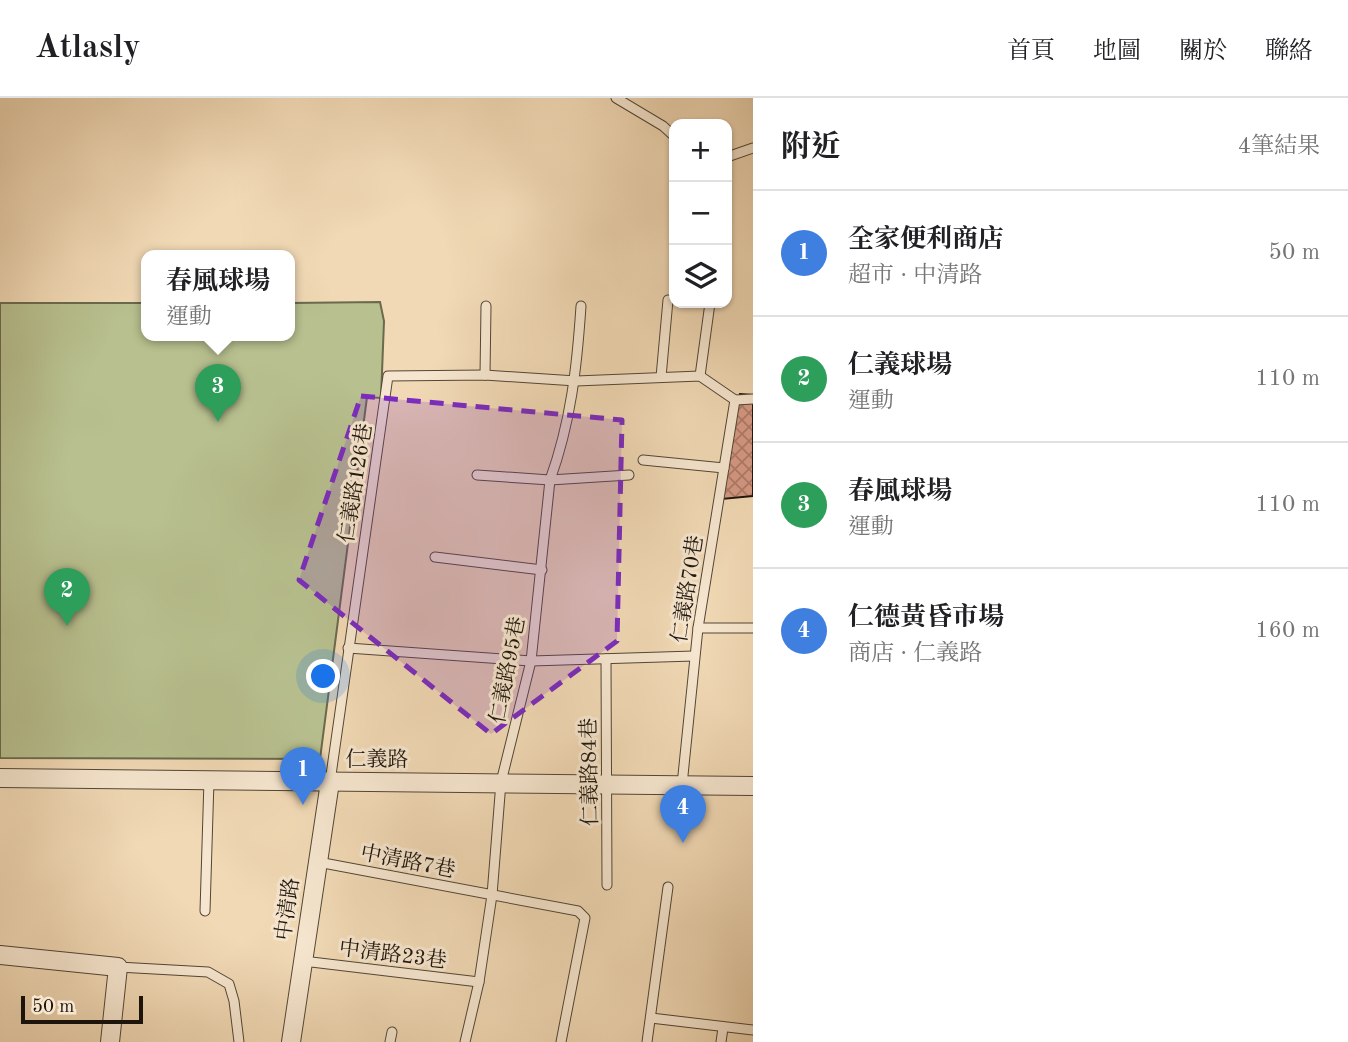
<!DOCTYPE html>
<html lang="zh-TW">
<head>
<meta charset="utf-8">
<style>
  :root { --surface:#fff; --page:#f2f2f2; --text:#202124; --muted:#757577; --line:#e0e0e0; --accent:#8f2418 }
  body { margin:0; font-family:"Old Standard TT","Noto Serif TC",serif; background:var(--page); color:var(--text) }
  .controls { position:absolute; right:21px; top:21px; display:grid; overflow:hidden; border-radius:14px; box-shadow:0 2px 5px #0004 }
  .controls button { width:63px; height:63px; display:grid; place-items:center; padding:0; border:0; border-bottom:2px solid var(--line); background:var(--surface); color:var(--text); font:35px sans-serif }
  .scale { position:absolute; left:21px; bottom:18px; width:122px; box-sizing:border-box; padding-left:7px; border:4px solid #1d150c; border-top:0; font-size:19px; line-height:24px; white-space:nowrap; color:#1d150c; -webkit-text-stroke:5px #f6e6cf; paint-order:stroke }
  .you { position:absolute; left:324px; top:579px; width:24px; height:24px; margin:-18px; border:5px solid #fff; border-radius:50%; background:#1a73e8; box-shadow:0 0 0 10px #1a73e833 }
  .badge { display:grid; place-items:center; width:46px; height:46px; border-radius:50%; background:var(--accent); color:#fff; font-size:23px; font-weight:700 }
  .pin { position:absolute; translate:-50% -58px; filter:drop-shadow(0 2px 4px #0008) }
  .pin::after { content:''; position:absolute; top:37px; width:24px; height:21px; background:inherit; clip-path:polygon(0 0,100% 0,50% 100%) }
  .popup { position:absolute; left:141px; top:152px; width:154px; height:91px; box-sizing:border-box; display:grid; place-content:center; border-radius:14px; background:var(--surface); filter:drop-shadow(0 2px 5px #0005); font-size:23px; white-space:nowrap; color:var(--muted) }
  .popup b { font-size:26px; color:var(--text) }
  .popup::after { content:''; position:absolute; left:50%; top:100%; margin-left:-14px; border:14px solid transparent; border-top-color:var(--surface) }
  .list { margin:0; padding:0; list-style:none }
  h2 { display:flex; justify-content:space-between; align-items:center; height:91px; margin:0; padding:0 28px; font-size:30px }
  h2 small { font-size:23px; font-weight:400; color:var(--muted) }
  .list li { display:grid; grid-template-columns:46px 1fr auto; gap:21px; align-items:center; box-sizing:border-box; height:126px; padding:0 28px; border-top:2px solid var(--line) }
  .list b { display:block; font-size:26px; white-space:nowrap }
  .list p { margin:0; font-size:23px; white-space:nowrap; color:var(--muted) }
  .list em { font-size:23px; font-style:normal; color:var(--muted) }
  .icon { flex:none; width:38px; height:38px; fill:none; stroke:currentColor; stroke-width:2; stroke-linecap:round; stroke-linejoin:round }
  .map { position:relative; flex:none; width:753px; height:944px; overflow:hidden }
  header { display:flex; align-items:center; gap:42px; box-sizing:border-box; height:98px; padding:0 35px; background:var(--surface); border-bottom:2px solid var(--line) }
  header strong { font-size:33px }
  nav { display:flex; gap:38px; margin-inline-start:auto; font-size:24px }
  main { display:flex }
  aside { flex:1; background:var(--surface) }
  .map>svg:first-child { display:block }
  .green { fill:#b8c08f; stroke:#6a6a4e; stroke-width:2 }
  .building { fill:url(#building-cross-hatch); stroke:#1d150c; stroke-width:2 }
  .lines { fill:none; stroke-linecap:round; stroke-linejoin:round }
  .service-casing { stroke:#524636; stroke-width:11 }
  .minor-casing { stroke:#524636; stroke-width:20 }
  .service { stroke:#f6e6cf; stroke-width:9 }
  .minor { stroke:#f6e6cf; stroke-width:18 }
  .marked { fill:#7b2cbf; fill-opacity:0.2; stroke:#7b2cbf; stroke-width:5; stroke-dasharray:14 9; stroke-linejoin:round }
  .labels { text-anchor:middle; stroke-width:6; stroke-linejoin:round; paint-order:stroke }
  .street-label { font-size:21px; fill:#1d150c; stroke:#f6e6cf }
</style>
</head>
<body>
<header>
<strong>Atlasly</strong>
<nav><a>首頁</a><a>地圖</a><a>關於</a><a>聯絡</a></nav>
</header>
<main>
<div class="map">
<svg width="753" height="944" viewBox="0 0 753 944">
  <defs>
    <pattern id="building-cross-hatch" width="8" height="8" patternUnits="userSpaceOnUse" patternTransform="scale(1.75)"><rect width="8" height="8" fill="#d69984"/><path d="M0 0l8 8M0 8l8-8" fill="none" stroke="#ad7c6a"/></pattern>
  </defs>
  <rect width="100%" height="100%" fill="#f1d9b5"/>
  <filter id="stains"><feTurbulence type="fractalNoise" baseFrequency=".00286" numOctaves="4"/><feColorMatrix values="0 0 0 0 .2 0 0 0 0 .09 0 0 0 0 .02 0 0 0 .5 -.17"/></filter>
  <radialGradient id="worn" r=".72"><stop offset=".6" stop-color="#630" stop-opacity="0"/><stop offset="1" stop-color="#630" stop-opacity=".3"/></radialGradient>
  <path class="green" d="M380,204L384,223L381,300L367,299L320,661L0,660V205H146V238H290V205Z"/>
  <path class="building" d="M740,296L753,297V398L722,401Z"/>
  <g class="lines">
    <defs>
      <g id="service">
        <path d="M616,0L663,28L674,38"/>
        <path d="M727,59L753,50"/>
        <path d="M485,277L486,208"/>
        <path d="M700,278L710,205"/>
        <path d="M661,279L668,202"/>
        <path d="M643,362L724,370"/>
        <path d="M477,377L550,382L629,377"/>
        <path d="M435,459L542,472"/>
        <path d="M698,530H753"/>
        <path d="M348,550L531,563L694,558"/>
        <path d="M606,561L607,787"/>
        <path d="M330,684L388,278L485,277L576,283L700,278L735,302L753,301"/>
        <path d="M682,687L698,530L735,302"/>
        <path d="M318,764L578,813L585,820L561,944"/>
        <path d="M205,813L209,682"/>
        <path d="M303,863L479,884"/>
        <path d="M118,869L208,874L229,886L234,903L239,944"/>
        <path d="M651,920L753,932"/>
        <path d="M390,944L392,934"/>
        <path d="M465,944L479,884L492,797L501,684L531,563L550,382C571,324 577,268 581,208"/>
        <path d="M647,944L668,789"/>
        <path d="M721,944L723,930"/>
      </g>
      <g id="minor">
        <path d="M0,680L753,688"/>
        <path d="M0,857L118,869L110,944"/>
        <path d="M291,944L330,684"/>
      </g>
    </defs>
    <use href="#service" class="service-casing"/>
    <use href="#minor" class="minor-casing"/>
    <use href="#service" class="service"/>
    <use href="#minor" class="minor"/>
  </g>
  <path class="marked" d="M361,298L622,322L617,543L491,636L299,482Z"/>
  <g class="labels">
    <g class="street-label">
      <text transform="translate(355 385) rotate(-81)" y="7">仁義路126巷</text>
      <text transform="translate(687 491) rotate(-81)" y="7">仁義路70巷</text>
      <text transform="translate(507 572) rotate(-79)" y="7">仁義路95巷</text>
      <text x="377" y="668">仁義路</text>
      <text transform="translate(589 674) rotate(-91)" y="7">仁義路84巷</text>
      <text transform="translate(408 763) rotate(11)" y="7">中清路7巷</text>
      <text transform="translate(287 811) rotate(-82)" y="7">中清路</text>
      <text transform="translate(393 856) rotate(7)" y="7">中清路23巷</text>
    </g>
  </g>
  <rect width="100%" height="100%" filter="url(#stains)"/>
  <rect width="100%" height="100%" fill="url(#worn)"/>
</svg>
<div class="controls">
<button>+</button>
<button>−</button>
<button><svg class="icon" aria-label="layers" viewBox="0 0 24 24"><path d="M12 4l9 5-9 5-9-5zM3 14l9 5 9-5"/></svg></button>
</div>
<div class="scale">50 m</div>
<div class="you"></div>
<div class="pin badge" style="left:303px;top:707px;background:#3f7fe0">1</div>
<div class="pin badge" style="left:67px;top:528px;background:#2e9e5b">2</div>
<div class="pin badge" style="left:218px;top:324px;background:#2e9e5b">3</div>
<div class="popup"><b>春風球場</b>運動</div>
<div class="pin badge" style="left:683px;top:745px;background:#3f7fe0">4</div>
</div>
<aside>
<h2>附近<small>4筆結果</small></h2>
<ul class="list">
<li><span class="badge" style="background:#3f7fe0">1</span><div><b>全家便利商店</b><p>超市 · 中清路</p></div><em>50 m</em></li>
<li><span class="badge" style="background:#2e9e5b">2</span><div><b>仁義球場</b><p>運動</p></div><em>110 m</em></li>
<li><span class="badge" style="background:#2e9e5b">3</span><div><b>春風球場</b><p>運動</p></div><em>110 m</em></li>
<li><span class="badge" style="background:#3f7fe0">4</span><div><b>仁德黃昏市場</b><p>商店 · 仁義路</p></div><em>160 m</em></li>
</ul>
</aside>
</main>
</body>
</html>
